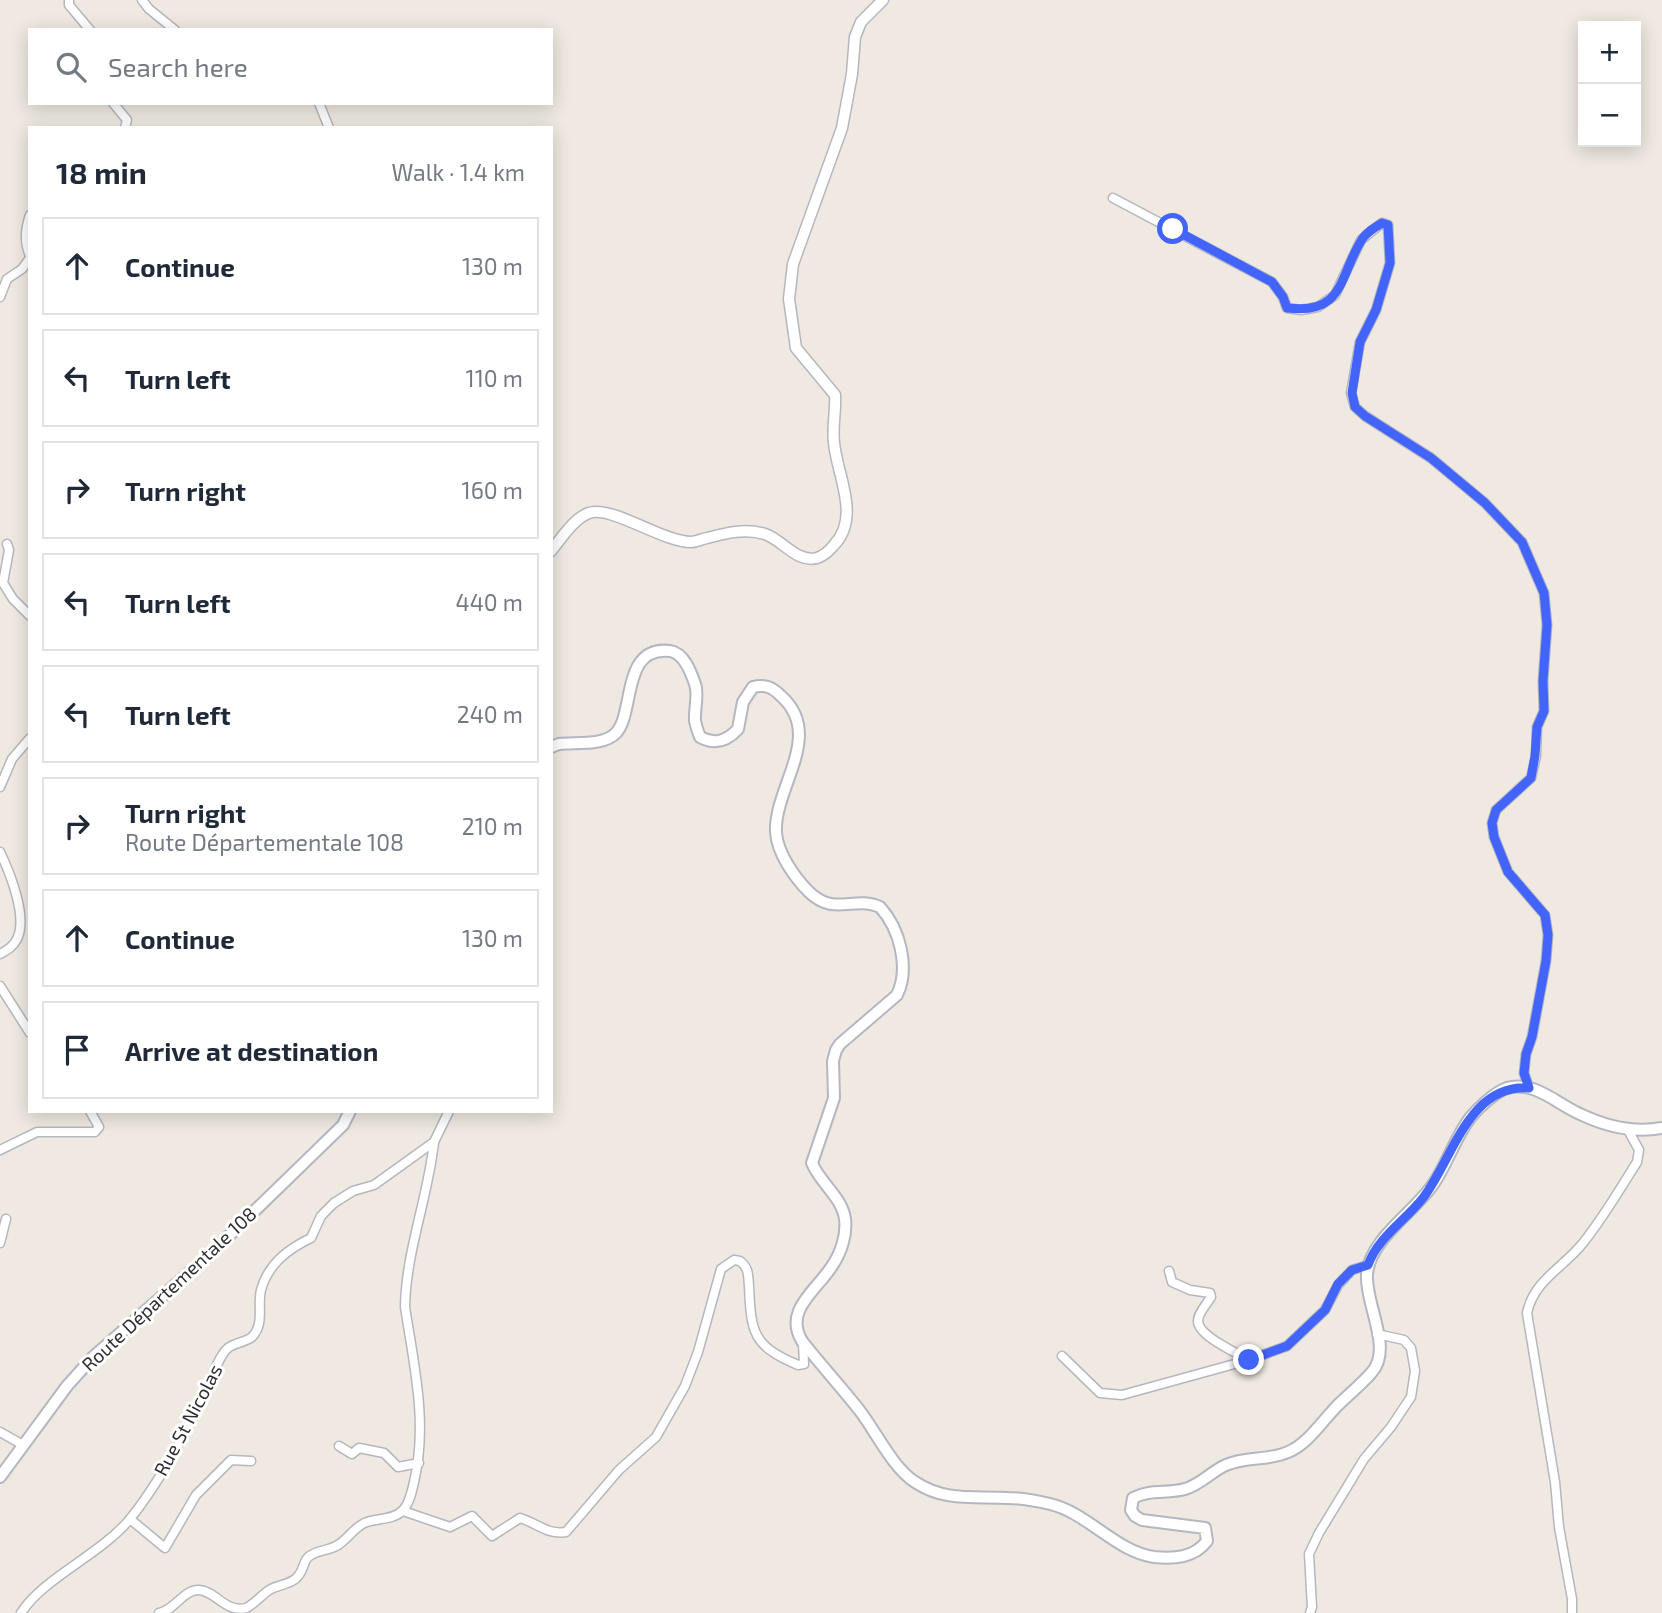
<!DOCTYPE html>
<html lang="en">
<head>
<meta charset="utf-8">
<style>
  :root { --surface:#fff; --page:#f6f6f7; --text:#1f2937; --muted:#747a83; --line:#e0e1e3 }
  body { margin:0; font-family:"Exo 2",sans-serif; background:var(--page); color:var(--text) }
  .controls { position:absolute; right:21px; top:21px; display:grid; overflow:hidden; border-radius:0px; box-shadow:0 4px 18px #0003 }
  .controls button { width:63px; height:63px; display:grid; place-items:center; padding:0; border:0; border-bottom:2px solid var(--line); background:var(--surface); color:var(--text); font:35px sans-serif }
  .stop { position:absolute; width:21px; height:21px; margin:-16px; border:5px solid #4264fb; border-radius:50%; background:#fff }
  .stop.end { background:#4264fb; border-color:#fff; box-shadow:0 2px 7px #0008 }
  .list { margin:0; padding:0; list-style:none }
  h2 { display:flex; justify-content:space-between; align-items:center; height:91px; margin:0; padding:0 28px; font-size:30px }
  h2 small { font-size:23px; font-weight:400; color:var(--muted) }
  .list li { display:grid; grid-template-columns:46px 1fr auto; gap:21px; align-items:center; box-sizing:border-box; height:98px; margin:0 14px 14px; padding:0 14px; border:2px solid var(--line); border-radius:0px }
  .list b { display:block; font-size:26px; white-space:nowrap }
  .list p { margin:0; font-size:23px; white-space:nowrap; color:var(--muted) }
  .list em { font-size:23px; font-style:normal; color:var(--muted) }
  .icon { flex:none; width:38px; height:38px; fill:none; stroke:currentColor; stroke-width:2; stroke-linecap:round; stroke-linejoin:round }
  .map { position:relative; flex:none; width:1662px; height:1613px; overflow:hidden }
  .search { position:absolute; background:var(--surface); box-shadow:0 4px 18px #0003; left:28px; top:28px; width:525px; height:77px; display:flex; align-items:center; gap:18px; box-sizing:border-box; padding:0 24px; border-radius:0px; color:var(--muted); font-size:26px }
  .panel { position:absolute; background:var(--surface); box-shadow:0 4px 18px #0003; left:28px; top:126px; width:525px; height:987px; border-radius:0px }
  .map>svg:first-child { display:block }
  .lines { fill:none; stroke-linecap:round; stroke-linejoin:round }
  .minor-casing { stroke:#b4b7c1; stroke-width:11 }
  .tertiary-casing { stroke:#b4b7c1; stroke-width:13 }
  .secondary-casing { stroke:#b4b7c1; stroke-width:14 }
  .minor { stroke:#fff; stroke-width:8 }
  .tertiary { stroke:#fff; stroke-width:10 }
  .secondary { stroke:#fff; stroke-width:10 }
  .route { stroke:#4264fb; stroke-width:9 }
  .labels { text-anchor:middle; stroke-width:6; stroke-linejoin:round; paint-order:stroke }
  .street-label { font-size:19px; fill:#2e2e2e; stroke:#fff }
</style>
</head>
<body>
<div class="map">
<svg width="1662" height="1613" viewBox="0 0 1662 1613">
  <rect width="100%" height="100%" fill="#efe9e1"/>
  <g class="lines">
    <defs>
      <g id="minor">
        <path d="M69,0V5L90,30"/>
        <path d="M142,0L149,9L175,30"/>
        <path d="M113,103L127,120L125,128"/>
        <path d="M319,103L329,128"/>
        <path d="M1113,198L1272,282L1283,297L1287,308L1301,310L1318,307L1335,295L1361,240L1382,223L1388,225L1390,263L1376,310L1360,342L1351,393L1355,407L1365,416L1431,458L1485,503L1522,542L1544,593L1547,625L1543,681L1544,711L1537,727L1536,756L1531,778L1496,810L1492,823L1494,837L1508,872L1545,915L1548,935L1546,961L1532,1037L1526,1054L1524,1073L1529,1088"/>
        <path d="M30,215C25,230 24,242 30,256"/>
        <path d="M0,297L7,279L22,269L30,258"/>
        <path d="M7,544L9,550L3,583L13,599L30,616"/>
        <path d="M0,787L12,759L30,738"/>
        <path d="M0,852C10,873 28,917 17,939C13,947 7,950 0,954"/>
        <path d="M0,986L30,1033"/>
        <path d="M0,1150L37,1132H95L99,1127L90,1111"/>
        <path d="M0,1243L6,1219"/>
        <path d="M1169,1271L1172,1282L1190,1290L1210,1293L1211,1297C1207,1304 1198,1313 1198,1321C1198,1336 1237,1353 1249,1360"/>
        <path d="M1062,1356L1100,1393L1122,1395L1249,1360L1287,1346L1325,1310L1338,1285L1352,1270L1368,1265"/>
        <path d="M0,1432L23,1445"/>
        <path d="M339,1446L352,1454L359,1448L384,1453L398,1467L419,1463"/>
        <path d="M403,1511L450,1527L472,1516L492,1536L520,1518C537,1523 547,1535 566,1532L619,1470L656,1437L685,1386L698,1352L721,1269L734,1260L740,1261C749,1268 748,1275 749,1286C751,1333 753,1346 798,1365L804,1364L803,1344"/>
        <path d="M130,1519L165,1548L196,1495L231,1460L251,1461"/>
        <path d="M21,1613C43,1578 100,1555 130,1519C156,1487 183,1438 202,1401C209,1387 217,1357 228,1348C234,1343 246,1342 252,1337C265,1324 257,1305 261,1290C268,1264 288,1249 311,1238L321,1216L334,1203L353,1191L374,1185L434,1142L449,1111"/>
        <path d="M159,1613C175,1610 184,1589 199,1590C216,1591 225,1613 246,1608C255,1604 262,1594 271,1589C281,1584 293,1584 299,1575C305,1567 303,1558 313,1554C321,1550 330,1550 338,1545C348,1539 356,1525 367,1522C378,1518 393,1520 402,1511C409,1505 412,1491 414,1482C428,1424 414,1365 405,1307C406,1251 428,1198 434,1142"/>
        <path d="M1310,1613L1312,1607L1309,1554L1319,1533L1364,1459L1391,1427L1411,1397L1415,1371L1411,1348L1404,1340L1377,1334"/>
        <path d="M1572,1613V1599L1559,1527L1555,1482L1527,1313C1534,1280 1563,1268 1583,1243C1603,1218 1620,1189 1637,1162L1639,1150L1627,1128"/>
      </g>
      <path id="tertiary" d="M551,551C561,539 574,518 589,513C611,505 663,542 691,542C696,542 702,539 707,538C726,533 745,528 765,534C783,540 796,563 817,558C823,556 830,550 834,545C861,517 837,475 834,443C832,427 836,411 835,395L796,348L789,299L793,264L842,128L852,74L855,37L861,22L883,0"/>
      <g id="secondary">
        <path d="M551,747L559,744C575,742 604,746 616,733C635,713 621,645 670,651C684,653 691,672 695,684C699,695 694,709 695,721C696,726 698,732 700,737C715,745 727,741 738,729L743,702L753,687C765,684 772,687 781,696C825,735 774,787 776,832C777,853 795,878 809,892C835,917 854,895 880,907C900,929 910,968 897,995L840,1044L836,1050L833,1061L834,1098L812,1163C820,1183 842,1197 845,1219C847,1235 841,1253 832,1266C818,1289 783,1310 802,1341C821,1365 841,1387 860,1411C876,1432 893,1468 915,1482C945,1502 974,1496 1008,1498C1022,1498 1037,1501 1050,1504C1088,1513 1115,1551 1154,1557C1174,1559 1194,1558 1207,1541L1205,1528L1142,1520L1135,1516L1131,1510L1133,1498C1149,1489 1168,1494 1185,1489C1200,1485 1212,1471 1226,1465C1246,1456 1269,1461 1288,1452C1308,1444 1323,1420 1338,1405C1349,1394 1362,1384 1372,1372C1393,1348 1365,1304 1367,1275C1369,1239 1415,1212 1434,1183C1448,1162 1455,1138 1470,1118C1479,1107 1494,1093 1507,1088C1534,1080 1557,1104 1580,1114C1605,1126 1634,1133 1662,1128"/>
        <path d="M0,1477L67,1386L93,1357L207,1257L343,1125L350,1111"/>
      </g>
    </defs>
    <use href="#minor" class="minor-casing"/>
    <use href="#tertiary" class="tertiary-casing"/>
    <use href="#secondary" class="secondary-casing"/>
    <use href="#minor" class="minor"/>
    <use href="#tertiary" class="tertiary"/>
    <use href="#secondary" class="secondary"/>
  </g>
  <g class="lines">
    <path class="route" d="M1173,229L1272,282L1283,297L1287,308C1344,315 1339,277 1361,241C1365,233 1374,228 1382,223L1388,225L1390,263L1376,310L1360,342L1352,393L1355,407L1365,416L1431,458L1485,503L1522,542L1544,593L1547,625L1543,681L1544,711L1537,727L1535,756L1531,778L1496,810L1492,823L1494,837L1508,872L1545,915L1548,935L1546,961L1532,1037L1526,1054L1524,1073L1529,1088C1468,1084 1453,1159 1423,1198C1405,1221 1378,1237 1368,1265L1352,1270L1338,1284L1325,1310L1287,1346L1249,1360"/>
  </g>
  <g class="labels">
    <g class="street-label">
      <text transform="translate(169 1289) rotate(-43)" y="7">Route Départementale 108</text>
      <text transform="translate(188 1420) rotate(-62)" y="7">Rue St Nicolas</text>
    </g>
  </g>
</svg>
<div class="controls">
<button>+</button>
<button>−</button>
</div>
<div class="stop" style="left:1173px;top:229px"></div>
<div class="stop end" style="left:1249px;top:1360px"></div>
<div class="search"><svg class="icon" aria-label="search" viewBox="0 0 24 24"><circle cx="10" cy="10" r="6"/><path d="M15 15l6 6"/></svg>Search here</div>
<section class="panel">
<h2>18 min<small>Walk · 1.4 km</small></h2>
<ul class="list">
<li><svg class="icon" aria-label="ahead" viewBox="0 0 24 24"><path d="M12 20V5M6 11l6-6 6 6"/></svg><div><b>Continue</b></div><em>130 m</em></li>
<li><svg class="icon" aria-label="left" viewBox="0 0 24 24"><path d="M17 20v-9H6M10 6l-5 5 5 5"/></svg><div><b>Turn left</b></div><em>110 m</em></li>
<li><svg class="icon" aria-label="right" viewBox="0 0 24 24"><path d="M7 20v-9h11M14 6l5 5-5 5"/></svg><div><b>Turn right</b></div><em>160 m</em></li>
<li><svg class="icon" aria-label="left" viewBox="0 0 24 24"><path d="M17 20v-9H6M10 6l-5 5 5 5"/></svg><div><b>Turn left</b></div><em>440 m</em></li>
<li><svg class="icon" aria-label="left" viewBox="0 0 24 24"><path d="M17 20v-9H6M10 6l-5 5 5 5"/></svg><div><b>Turn left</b></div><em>240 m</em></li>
<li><svg class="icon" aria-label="right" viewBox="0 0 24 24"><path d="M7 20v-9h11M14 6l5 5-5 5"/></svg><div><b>Turn right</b><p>Route Départementale 108</p></div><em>210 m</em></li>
<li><svg class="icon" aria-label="ahead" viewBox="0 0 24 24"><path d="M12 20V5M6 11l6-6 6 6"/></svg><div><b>Continue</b></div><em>130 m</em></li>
<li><svg class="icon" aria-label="arrive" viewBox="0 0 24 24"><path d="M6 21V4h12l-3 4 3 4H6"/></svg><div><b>Arrive at destination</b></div></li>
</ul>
</section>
</div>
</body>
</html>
